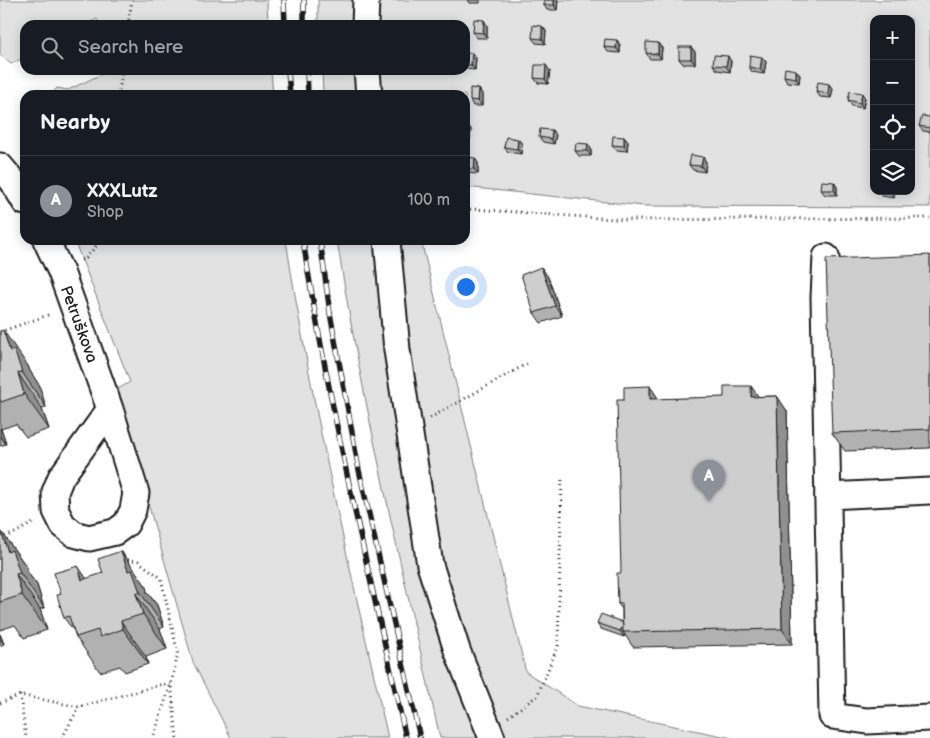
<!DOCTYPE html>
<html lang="en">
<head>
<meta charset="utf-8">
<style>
  :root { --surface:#171b24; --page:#20242c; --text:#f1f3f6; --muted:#9ea1a6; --line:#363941; --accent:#8c9099 }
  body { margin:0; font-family:"Balsamiq Sans",sans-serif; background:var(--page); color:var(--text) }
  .controls { position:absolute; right:15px; top:15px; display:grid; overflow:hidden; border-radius:10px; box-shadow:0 2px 12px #0003 }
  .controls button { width:45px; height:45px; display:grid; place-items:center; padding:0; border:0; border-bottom:1px solid var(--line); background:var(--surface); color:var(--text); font:25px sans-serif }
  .you { position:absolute; left:465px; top:286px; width:18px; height:18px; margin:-12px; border:4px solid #fff; border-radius:50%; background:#1a73e8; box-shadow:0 0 0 8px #1a73e833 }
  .badge { display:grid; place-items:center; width:32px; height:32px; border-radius:50%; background:var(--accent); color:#fff; font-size:16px; font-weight:700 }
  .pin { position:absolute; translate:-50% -41px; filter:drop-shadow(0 1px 2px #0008) }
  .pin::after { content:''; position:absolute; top:26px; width:18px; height:15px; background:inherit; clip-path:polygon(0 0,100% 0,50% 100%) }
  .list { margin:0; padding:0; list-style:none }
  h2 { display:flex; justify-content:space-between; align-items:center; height:65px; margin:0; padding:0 20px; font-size:21px }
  h2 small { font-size:16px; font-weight:400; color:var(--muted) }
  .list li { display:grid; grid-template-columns:32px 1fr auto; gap:15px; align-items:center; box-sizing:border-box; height:90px; padding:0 20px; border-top:1px solid var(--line) }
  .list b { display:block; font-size:19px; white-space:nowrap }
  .list p { margin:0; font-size:16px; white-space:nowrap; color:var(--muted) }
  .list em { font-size:16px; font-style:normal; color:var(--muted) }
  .icon { flex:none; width:28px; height:28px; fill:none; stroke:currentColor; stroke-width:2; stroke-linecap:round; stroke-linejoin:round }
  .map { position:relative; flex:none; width:930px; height:738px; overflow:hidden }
  .search { position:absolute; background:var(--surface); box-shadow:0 2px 12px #0003; left:20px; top:20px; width:450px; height:55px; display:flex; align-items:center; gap:12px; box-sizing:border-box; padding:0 18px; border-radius:15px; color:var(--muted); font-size:19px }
  .panel { position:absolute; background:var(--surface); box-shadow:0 2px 12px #0003; left:20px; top:90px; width:450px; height:155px; border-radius:15px }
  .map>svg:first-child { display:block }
  .green { fill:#e2e2e2; stroke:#7f7f7f; fill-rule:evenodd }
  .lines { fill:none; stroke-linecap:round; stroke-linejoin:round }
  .minor-casing { stroke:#1c1c1c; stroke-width:29 }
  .path { stroke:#1c1c1c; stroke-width:3; stroke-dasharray:1 4; stroke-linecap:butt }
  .minor { stroke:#fff; stroke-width:25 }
  .rail-casing { stroke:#1c1c1c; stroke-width:5.5 }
  .rail { stroke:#fff; stroke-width:4; stroke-dasharray:11; stroke-linecap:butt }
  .wall { fill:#b1b1b1; stroke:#1c1c1c }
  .shaded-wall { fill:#909090; stroke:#1c1c1c }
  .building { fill:#cecece; stroke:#1c1c1c }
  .labels { text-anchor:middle; stroke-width:4.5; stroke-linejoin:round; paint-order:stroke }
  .street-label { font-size:16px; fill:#1c1c1c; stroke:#fff }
</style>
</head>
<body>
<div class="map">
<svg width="930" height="738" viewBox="0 0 930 738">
  <rect width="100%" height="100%" fill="#fff"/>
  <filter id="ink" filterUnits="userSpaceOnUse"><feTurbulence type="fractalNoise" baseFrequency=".02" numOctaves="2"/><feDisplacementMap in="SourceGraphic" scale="10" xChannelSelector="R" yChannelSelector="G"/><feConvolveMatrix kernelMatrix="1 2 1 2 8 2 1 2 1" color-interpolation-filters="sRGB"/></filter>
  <g filter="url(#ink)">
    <g class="green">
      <path d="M0,0H267L268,25H100L97,19L85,25H25V57L11,64L0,55Z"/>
      <path d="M318,0H930V207L644,206L465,187V95H323L322,70H465V25H318ZM874,19H911V191H874Z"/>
      <path d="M108,70H271L273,95H51L57,88L68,90L106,72Z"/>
      <path d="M78,240H286C312,408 351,573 388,738H231L193,662L116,390L130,382L76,245Z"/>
      <path d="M337,240H421L526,672L578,706L732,738H440C403,573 363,408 337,240Z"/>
    </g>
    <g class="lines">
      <defs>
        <g id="minor">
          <path d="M365,25L366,0"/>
          <path d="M367,70L369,95"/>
          <path d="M0,166L12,180L25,202"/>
          <path d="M46,240L61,272L110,409L136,493L133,510L126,524L115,532L89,538L74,534L63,525L56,511L55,492L61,477L110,409"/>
          <path d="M387,240L397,350L430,565L457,650L492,738"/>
          <path d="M826,257L824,297L832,716L867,721L930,718"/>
          <path d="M828,496L930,491"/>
        </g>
      </defs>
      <use href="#minor" class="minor-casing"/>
      <g class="path">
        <path d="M128,25L132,0"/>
        <path d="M118,95L123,70"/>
        <path d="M465,210L473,209L627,220L930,218"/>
        <path d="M81,260L86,258L101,240"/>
        <path d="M0,332L51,314"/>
        <path d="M430,418L530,362"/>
        <path d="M0,538L13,534L35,522"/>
        <path d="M123,559L138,561L161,578L178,654L171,684L153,738"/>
        <path d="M20,695L26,738"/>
        <path d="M0,703L20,695L79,707L160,685L171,684L177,738"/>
        <path d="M508,717L537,696L558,646L562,477"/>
        <path d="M62,738L79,707"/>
      </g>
      <use href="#minor" class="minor"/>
      <defs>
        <g id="rail">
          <path d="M284,0L285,25"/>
          <path d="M304,0V25"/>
          <path d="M288,70L290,95"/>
          <path d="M307,70L308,95"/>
          <path d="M303,240C329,408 369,573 406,738"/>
          <path d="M320,240L330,313L359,470L420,738"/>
        </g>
      </defs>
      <use href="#rail" class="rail-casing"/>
      <use href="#rail" class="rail"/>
    </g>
    <g class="wall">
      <path d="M468,0H480V3H470Z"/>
      <path d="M544,0H558L557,10H547L544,5Z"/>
      <path d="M487,25V38H477L473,32Z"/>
      <path d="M542,26L546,31L545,44L536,43L532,38Z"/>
      <path d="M617,40L620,45V53L608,52L604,47Z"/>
      <path d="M691,47L695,52V64H683L679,59Z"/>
      <path d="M662,48L661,59H650L646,53Z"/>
      <path d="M465,53L476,58L475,70L465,69Z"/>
      <path d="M762,57L766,62L764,74L752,72L749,67Z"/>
      <path d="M731,61L730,72L717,70L713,65Z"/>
      <path d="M59,70H68L62,73Z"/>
      <path d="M550,71L548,84L538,83L534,78Z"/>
      <path d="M800,75L799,83L787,82L784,76Z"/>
      <path d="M479,89L482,94V106H473L470,100Z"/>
      <path d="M833,89L831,98L820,97L816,91Z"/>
      <path d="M865,98L863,108L852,106L848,100Z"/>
      <path d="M930,117V132L923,131L919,126Z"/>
      <path d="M465,124L471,129L470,140H465Z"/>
      <path d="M556,135L554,144L543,142L539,137Z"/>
      <path d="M624,137L628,142L627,151L616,150L612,145Z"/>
      <path d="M518,139L522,144L521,154L508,152L504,147Z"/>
      <path d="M588,144L591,149V156H579L575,151Z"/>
      <path d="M465,157L478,163V174L465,173Z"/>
      <path d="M703,157L706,162L705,172L693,170L689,165Z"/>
      <path d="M834,182L837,187V195H825L821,190Z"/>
      <path d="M879,191H895L894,198L882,196Z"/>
      <path d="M930,255V448L845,451L832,433Z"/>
      <path d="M541,267L548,277L562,316L541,323L534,313Z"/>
      <path d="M0,331L28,366L30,371L39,385L46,407L42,409L49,429L26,437L16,424L1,429L6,444L0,446Z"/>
      <path d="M777,396L787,411L792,644L633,647L625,635L624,637L601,629L597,623L622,622V609L618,604L621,573L659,399Z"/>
      <path d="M0,531H1L26,566L28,573L37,585L44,608L40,609L47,630L24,638L15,625L0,630Z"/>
      <path d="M121,551L146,586L147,592L157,605L164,627L160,629L167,649L146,657L148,664L125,672L120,666L100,672L76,637L74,631L64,618L87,579L103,573Z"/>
      <path d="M0,634L4,644L0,646Z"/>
    </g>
    <g class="shaded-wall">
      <path d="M554,0H558L557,10L554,5Z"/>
      <path d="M484,20L487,25V38L483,33Z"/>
      <path d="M542,26L546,31L545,44L542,39Z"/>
      <path d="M617,40L620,45V53L616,48Z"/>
      <path d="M658,43L662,48L661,59L658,54Z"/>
      <path d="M691,47L695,52V64L691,59Z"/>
      <path d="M472,53L476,58L475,70L471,65Z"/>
      <path d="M728,56L731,61L730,72L726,66Z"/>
      <path d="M762,57L766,62L764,74L760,69Z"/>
      <path d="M546,65L550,71L548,84L545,79Z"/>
      <path d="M796,70L800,75L799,83L796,78Z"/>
      <path d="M829,84L833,89L831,98L828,93Z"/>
      <path d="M479,89L482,94V106L478,101Z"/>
      <path d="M862,93L865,98L863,108L860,103Z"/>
      <path d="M467,124L471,129L470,140L466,135Z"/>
      <path d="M552,130L556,135L554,144L551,139Z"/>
      <path d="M624,137L628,142L627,151L624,146Z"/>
      <path d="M518,139L522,144L521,154L517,149Z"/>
      <path d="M588,144L591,149V156L587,151Z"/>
      <path d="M703,157L706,162L705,172L701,166Z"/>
      <path d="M475,158L478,163V174L474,169Z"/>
      <path d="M834,182L837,187V195L834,190Z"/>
      <path d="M890,191H895L894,198L890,192Z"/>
      <path d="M541,267L548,277L562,316L555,306Z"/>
      <path d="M3,330L28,366L30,371L39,385L46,407L22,372L10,351Z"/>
      <path d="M18,373L42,409L49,429L24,394Z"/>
      <path d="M650,386L660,401L650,399Z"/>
      <path d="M751,386L761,400L751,397Z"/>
      <path d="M777,396L787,411L792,644L782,629Z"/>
      <path d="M0,428L1,429L6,444L0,436Z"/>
      <path d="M1,531L26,566L28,573L37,585L44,608L20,573L8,552Z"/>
      <path d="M121,551L146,586L147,592L157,605L164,627L140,592L128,571Z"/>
      <path d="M78,566L102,601L82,580Z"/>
      <path d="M16,574L40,609L47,630L22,595Z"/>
      <path d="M136,594L160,629L167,649L143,614Z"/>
      <path d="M121,621L146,657L148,664L123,629Z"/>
      <path d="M624,622L623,632L625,635L624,637L620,631Z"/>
      <path d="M0,634L4,644L0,639Z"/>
    </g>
    <g class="building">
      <rect x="544" y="0" width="10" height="5"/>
      <path d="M474,19L484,20L483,33L473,32Z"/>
      <path d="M533,25L542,26V39L532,38Z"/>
      <path d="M605,39L617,40L616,48L604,47Z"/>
      <path d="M646,42L658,43V54L646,53Z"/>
      <rect x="679" y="47" width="12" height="12"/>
      <path d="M465,53H472L471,65H465Z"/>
      <path d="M714,55L728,56L726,66L713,65Z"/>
      <path d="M750,55L762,57L760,69L749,67Z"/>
      <path d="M535,65H546L545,79L534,78Z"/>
      <path d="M785,68L796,70V78L784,76Z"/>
      <path d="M818,82L829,84L828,93L816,91Z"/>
      <path d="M470,88L479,89L478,101L470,100Z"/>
      <path d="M850,91L862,93L860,103L848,100Z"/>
      <path d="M922,116L930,117V128L919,126Z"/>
      <path d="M465,124H467L466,135H465Z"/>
      <path d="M540,129L552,130L551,139L539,137Z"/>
      <path d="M613,136L624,137V146L612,145Z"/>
      <path d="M506,137L518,139L517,149L504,147Z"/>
      <path d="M576,143L588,144L587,151H575Z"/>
      <path d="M691,155L703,157L701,166L689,165Z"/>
      <path d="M465,157L475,158L474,169L465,168Z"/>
      <path d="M822,181L834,182V190H821Z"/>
      <path d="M930,255V429L832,433L826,259Z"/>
      <path d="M541,267L555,306L534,313L521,275Z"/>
      <path d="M3,330L10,351L14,350L22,372L18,373L24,394L1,402L0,399V331Z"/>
      <path d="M650,386V399L724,397V386H751V397L777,396L782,629L623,632L622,603L618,604L617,573H621L617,400H624V387Z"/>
      <path d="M0,531H1L8,552L12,550L20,573L16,574L22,595L0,602Z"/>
      <path d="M121,551L128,571L132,570L140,592L136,594L143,614L121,621L123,629L100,637L98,630L76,637L69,616L64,618L57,595L61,594L54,573L78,566L82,580L103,573L98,559Z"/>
      <path d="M601,614L622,622L623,626L620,631L597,623Z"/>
    </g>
  </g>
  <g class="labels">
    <g class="street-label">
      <text transform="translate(80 324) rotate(70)" y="6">Petruškova</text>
    </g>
  </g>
</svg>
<div class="controls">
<button>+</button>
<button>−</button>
<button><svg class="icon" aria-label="locate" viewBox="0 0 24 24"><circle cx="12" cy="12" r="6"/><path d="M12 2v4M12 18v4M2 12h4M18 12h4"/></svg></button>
<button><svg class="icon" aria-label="layers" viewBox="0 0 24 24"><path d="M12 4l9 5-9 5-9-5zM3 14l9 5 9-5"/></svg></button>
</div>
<div class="you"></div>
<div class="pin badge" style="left:709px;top:501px">A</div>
<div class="search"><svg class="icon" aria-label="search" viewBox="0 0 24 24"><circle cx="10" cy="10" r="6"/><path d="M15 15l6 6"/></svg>Search here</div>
<section class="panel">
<h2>Nearby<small></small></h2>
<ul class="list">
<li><span class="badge">A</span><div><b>XXXLutz</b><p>Shop</p></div><em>100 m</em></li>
</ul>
</section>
</div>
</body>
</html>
